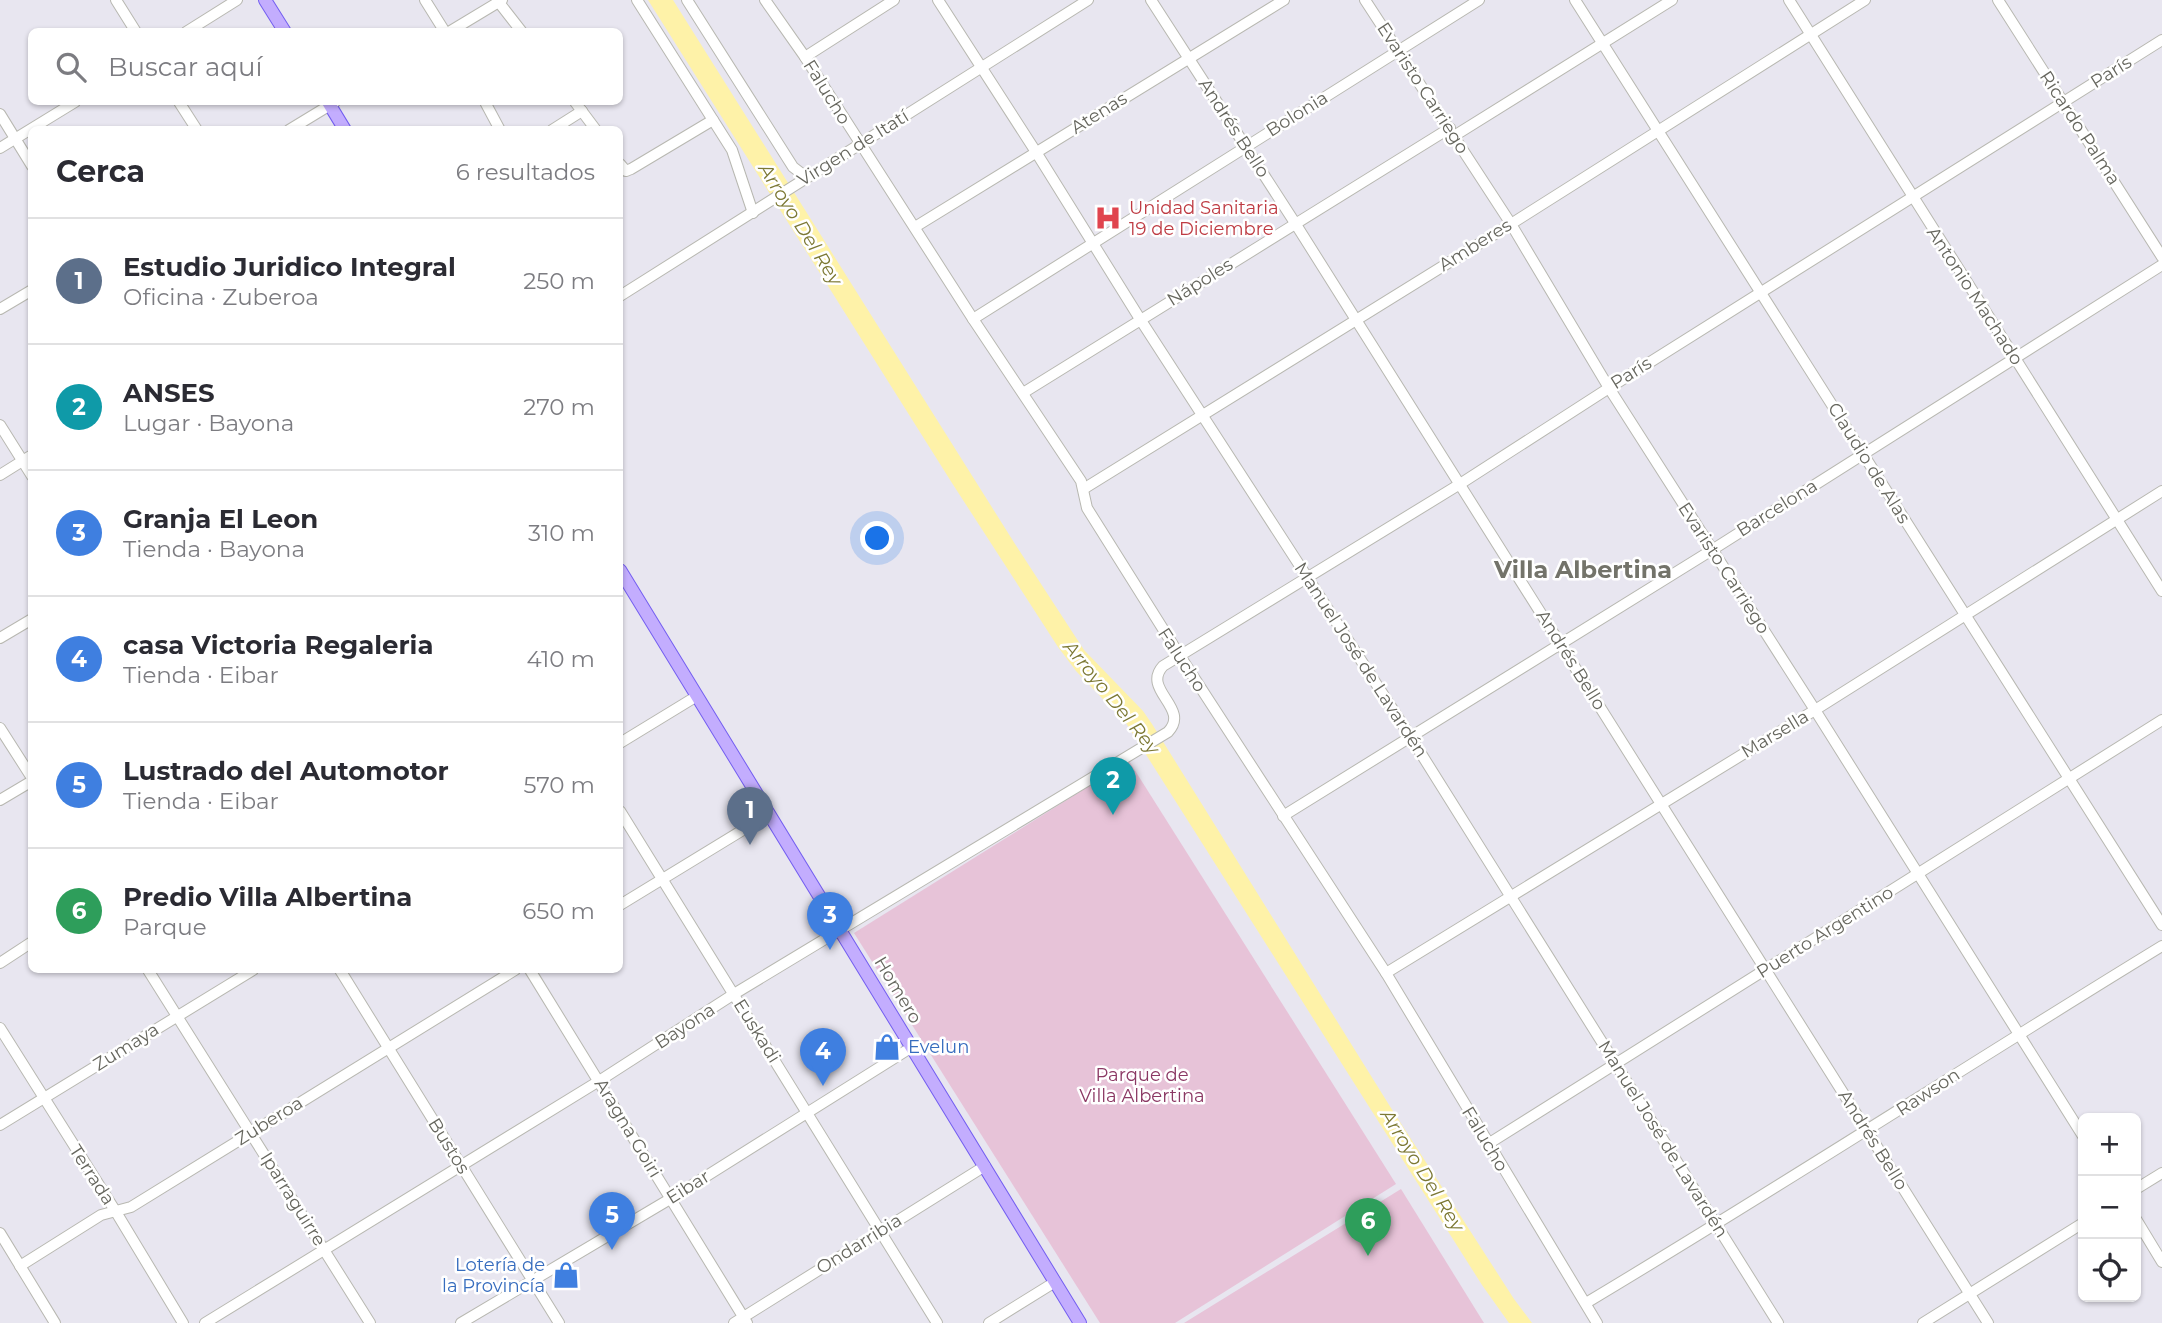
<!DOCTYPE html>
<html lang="es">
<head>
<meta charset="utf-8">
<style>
  :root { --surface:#fff; --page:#f7f7f7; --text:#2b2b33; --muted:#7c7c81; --line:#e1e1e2; --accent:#348de8 }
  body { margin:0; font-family:Montserrat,sans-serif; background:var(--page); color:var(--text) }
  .controls { position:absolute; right:21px; bottom:21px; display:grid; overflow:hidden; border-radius:10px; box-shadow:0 2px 5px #0004 }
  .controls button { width:63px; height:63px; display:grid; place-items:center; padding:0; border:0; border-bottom:2px solid var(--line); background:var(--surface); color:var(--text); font:35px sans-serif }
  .you { position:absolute; left:878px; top:539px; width:24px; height:24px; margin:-18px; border:5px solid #fff; border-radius:50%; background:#1a73e8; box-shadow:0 0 0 10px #1a73e833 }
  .badge { display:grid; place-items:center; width:46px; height:46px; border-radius:50%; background:var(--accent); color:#fff; font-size:23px; font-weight:700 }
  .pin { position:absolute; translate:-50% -58px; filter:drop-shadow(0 2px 4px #0008) }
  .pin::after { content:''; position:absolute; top:37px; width:24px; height:21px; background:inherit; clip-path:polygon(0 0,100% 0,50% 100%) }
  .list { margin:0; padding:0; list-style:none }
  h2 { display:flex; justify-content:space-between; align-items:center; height:91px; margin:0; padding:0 28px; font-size:30px }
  h2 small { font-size:23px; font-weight:400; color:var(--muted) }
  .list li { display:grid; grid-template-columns:46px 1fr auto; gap:21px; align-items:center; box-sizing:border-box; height:126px; padding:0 28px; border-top:2px solid var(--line) }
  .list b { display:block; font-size:26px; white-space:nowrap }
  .list p { margin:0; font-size:23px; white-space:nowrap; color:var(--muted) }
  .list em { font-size:23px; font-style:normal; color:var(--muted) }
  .icon { flex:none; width:38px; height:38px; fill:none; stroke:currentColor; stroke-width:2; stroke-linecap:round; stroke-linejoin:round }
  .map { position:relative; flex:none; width:2162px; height:1323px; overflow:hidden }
  .search { position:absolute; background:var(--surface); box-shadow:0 2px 5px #0004; left:28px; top:28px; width:595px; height:77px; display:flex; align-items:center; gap:18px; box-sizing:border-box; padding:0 24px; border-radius:10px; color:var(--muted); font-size:26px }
  .panel { position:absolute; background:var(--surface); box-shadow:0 2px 5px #0004; left:28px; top:126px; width:595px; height:847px; border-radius:10px }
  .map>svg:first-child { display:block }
  .green { fill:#e7c3d8 }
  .water { fill:#fef2a8 }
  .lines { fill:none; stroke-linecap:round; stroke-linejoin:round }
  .minor-casing { stroke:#b8b8b1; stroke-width:12 }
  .major-casing { stroke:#745ff0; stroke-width:14 }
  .minor { stroke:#fff; stroke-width:10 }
  .major { stroke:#c3adfe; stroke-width:12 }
  .labels { text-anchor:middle; stroke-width:5; stroke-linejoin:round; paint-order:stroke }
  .street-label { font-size:18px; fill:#66665e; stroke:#fff }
  .health-label { font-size:18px; fill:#be3a42; stroke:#fff; text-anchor:start }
  .shop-label { font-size:18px; fill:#366cbe; stroke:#fff; text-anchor:start }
  .park-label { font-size:18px; fill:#8b3864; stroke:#fff }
  .water-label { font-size:19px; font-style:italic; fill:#7c7833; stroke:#fff }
  .district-label { font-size:24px; font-weight:bold; fill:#73736a; stroke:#fff }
</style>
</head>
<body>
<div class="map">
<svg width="2162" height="1323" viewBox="0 0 2162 1323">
  <rect width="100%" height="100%" fill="#e8e6f0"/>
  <g class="green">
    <path d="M1129,761L1396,1184L1175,1323H1100L854,933Z"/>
    <path d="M1401,1189L1484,1323H1184Z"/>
  </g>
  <path class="water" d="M648,0H673L1015,544L1084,650L1143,711L1152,724L1391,1108L1514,1299L1532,1323H1509L1482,1285L1126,723L1076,671L1058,647L952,483Z"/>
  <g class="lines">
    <defs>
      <g id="minor">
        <path d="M116,0L136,32"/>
        <path d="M425,0L445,32"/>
        <path d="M497,0L522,32"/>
        <path d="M637,0L732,150L753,213"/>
        <path d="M687,0L793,167L806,177"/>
        <path d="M765,0L805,57L973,319L1081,481L1087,508L1180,656L1386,973L1597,1323"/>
        <path d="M938,0L1036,152L1140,319L1410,736L1778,1323"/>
        <path d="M1151,0L1295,223L1988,1323"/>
        <path d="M1365,0L1511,224L1609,388L1815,710L2083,1136"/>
        <path d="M1575,0L2162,925"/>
        <path d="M1789,0L2162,591"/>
        <path d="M1998,0L2162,257"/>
        <path d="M186,32L237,0"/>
        <path d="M449,32L502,0"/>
        <path d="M805,57L894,0"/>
        <path d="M179,102L197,130"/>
        <path d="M485,102L500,130"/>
        <path d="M575,102L596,130"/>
        <path d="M0,114L32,166"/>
        <path d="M289,130L335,102"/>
        <path d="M552,130L582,111"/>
        <path d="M1454,136L1672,0"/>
        <path d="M0,148L75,102"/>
        <path d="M620,164L626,171L631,169L713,120"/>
        <path d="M915,227L1284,0"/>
        <path d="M620,296L1088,0"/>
        <path d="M0,309L32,290"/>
        <path d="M973,319L1479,0"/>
        <path d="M1023,393L1450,128"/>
        <path d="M0,425L32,476"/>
        <path d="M0,475L32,455"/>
        <path d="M1085,488L1511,224L1865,0"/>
        <path d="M0,638L32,619"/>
        <path d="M0,728L32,778"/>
        <path d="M620,743L697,696"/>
        <path d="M0,800L32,781"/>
        <path d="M620,811L937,1323"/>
        <path d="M1283,816L1712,550L2162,265"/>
        <path d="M620,905L769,814"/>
        <path d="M0,963L32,942"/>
        <path d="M148,970L370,1323"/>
        <path d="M340,970L559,1323"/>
        <path d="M530,970L747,1323"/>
        <path d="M1386,973L1815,710L2162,491"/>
        <path d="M0,1028L116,1212L183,1323"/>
        <path d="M0,1125L253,970"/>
        <path d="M1488,1144L2162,720"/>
        <path d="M2136,1189L2162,1173"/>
        <path d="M2136,1219L2162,1262"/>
        <path d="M0,1233L55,1323"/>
        <path d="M20,1266L101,1215L131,1207L515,970"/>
        <path d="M1586,1303C1780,1187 1969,1064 2162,946"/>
        <path d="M205,1323L599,1081L734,994L1168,732C1191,708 1141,690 1163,666L1460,484L1609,388L2162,40"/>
        <path d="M461,1323L670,1199L912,1047"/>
        <path d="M734,1323L985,1166"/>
        <path d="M989,1323L1055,1282"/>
        <path d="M1923,1323L2083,1223"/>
      </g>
      <g id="major">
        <path d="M265,0L285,32"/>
        <path d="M328,102L345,130"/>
        <path d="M620,570L1080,1323"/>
      </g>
    </defs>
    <use href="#minor" class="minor-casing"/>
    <use href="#major" class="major-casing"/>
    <use href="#minor" class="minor"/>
    <use href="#major" class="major"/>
  </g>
  <defs>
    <symbol id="hospital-bare" viewBox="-9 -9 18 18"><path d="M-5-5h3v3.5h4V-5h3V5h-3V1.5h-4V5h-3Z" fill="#e0444e" stroke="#fff" stroke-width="2.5" paint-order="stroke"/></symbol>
    <symbol id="shop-bare" viewBox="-9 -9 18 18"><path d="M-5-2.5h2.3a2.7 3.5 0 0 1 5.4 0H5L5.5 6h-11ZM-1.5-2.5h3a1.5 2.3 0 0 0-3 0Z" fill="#3f7fe0" stroke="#fff" stroke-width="2.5" paint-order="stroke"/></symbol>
  </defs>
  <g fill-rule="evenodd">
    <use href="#hospital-bare" x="1089" y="199" width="38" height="38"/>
    <use href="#shop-bare" x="868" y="1028" width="38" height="38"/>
    <use href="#shop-bare" x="547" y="1256" width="38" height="38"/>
  </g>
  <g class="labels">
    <g class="street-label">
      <text transform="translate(2111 72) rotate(-32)" y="6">París</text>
      <text transform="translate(1423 88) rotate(57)" y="6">Evaristo Carriego</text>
      <text transform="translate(827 92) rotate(58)" y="6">Falucho</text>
      <text transform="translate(1099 113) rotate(-32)" y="6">Atenas</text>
      <text transform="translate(1297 114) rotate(-32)" y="6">Bolonia</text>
      <text transform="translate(1234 128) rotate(57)" y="6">Andrés Bello</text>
      <text transform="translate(2080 128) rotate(57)" y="6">Ricardo Palma</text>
      <text transform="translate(853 148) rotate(-32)" y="6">Virgen de Itatí</text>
      <text transform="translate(1475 245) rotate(-32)" y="6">Amberes</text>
      <text transform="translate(1200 282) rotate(-32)" y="6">Nápoles</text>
      <text transform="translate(1975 296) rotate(57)" y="6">Antonio Machado</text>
      <text transform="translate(1631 373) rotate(-32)" y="6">París</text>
      <text transform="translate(1869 463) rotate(58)" y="6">Claudio de Alas</text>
      <text transform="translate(1777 508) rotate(-32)" y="6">Barcelona</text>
      <text transform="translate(1724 568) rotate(57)" y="6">Evaristo Carriego</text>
      <text transform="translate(1182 660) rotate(57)" y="6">Falucho</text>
      <text transform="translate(1361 660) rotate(57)" y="6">Manuel José de Lavardén</text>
      <text transform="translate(1571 660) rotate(58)" y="6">Andrés Bello</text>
      <text transform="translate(1775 734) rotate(-31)" y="6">Marsella</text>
      <text transform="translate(1825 932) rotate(-32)" y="6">Puerto Argentino</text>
      <text transform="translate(898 990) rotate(59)" y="6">Homero</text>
      <text transform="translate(685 1026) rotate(-33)" y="6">Bayona</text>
      <text transform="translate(757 1031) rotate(58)" y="6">Euskadi</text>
      <text transform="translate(126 1047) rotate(-32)" y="6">Zumaya</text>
      <text transform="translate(1928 1092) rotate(-33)" y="6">Rawson</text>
      <text transform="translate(269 1121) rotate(-32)" y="6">Zuberoa</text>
      <text transform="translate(628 1128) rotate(59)" y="6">Aragna Goiri</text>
      <text transform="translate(1485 1139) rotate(59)" y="6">Falucho</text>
      <text transform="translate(1663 1139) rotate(58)" y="6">Manuel José de Lavardén</text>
      <text transform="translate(1873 1140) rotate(58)" y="6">Andrés Bello</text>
      <text transform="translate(449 1146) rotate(58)" y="6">Bustos</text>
      <text transform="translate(92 1175) rotate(57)" y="6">Terrada</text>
      <text transform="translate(688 1187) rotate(-32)" y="6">Eibar</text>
      <text transform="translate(293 1199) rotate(58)" y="6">Iparraguirre</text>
      <text transform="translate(859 1244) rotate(-32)" y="6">Ondarribia</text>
    </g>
    <g class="health-label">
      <text x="1129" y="214">Unidad Sanitaria<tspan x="1129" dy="21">19 de Diciembre</tspan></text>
    </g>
    <g class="shop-label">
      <text x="908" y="1053">Evelun</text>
      <text x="545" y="1271" text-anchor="end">Lotería de<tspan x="545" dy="21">la Provincía</tspan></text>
    </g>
    <g class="park-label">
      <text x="1142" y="1081">Parque de<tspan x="1142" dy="21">Villa Albertina</tspan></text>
    </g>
    <g class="water-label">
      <text transform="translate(801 224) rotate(58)" y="7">Arroyo Del Rey</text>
      <text transform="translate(1112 697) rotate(51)" y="7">Arroyo Del Rey</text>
      <text transform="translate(1423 1170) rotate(58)" y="7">Arroyo Del Rey</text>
    </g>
    <g class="district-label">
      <text x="1583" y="578">Villa Albertina</text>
    </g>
  </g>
</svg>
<div class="controls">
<button>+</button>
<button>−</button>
<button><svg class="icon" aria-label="locate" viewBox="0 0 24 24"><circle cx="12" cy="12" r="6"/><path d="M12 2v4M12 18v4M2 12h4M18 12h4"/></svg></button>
</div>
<div class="you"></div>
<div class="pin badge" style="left:750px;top:845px;background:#5c6f8a">1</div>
<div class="pin badge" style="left:1113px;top:815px;background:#0f9aa8">2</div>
<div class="pin badge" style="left:830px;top:950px;background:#3f7fe0">3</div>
<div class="pin badge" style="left:823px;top:1086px;background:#3f7fe0">4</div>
<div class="pin badge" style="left:612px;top:1250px;background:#3f7fe0">5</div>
<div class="pin badge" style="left:1368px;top:1256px;background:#2e9e5b">6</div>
<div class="search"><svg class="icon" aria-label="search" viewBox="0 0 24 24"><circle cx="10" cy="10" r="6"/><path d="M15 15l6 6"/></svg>Buscar aquí</div>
<section class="panel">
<h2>Cerca<small>6 resultados</small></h2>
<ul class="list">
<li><span class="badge" style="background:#5c6f8a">1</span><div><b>Estudio Juridico Integral</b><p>Oficina · Zuberoa</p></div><em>250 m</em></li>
<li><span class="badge" style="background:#0f9aa8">2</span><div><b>ANSES</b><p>Lugar · Bayona</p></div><em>270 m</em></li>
<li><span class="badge" style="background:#3f7fe0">3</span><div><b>Granja El Leon</b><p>Tienda · Bayona</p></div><em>310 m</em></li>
<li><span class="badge" style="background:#3f7fe0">4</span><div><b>casa Victoria Regaleria</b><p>Tienda · Eibar</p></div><em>410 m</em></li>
<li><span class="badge" style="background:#3f7fe0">5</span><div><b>Lustrado del Automotor</b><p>Tienda · Eibar</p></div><em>570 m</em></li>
<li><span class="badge" style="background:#2e9e5b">6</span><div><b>Predio Villa Albertina</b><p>Parque</p></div><em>650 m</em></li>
</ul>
</section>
</div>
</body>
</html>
